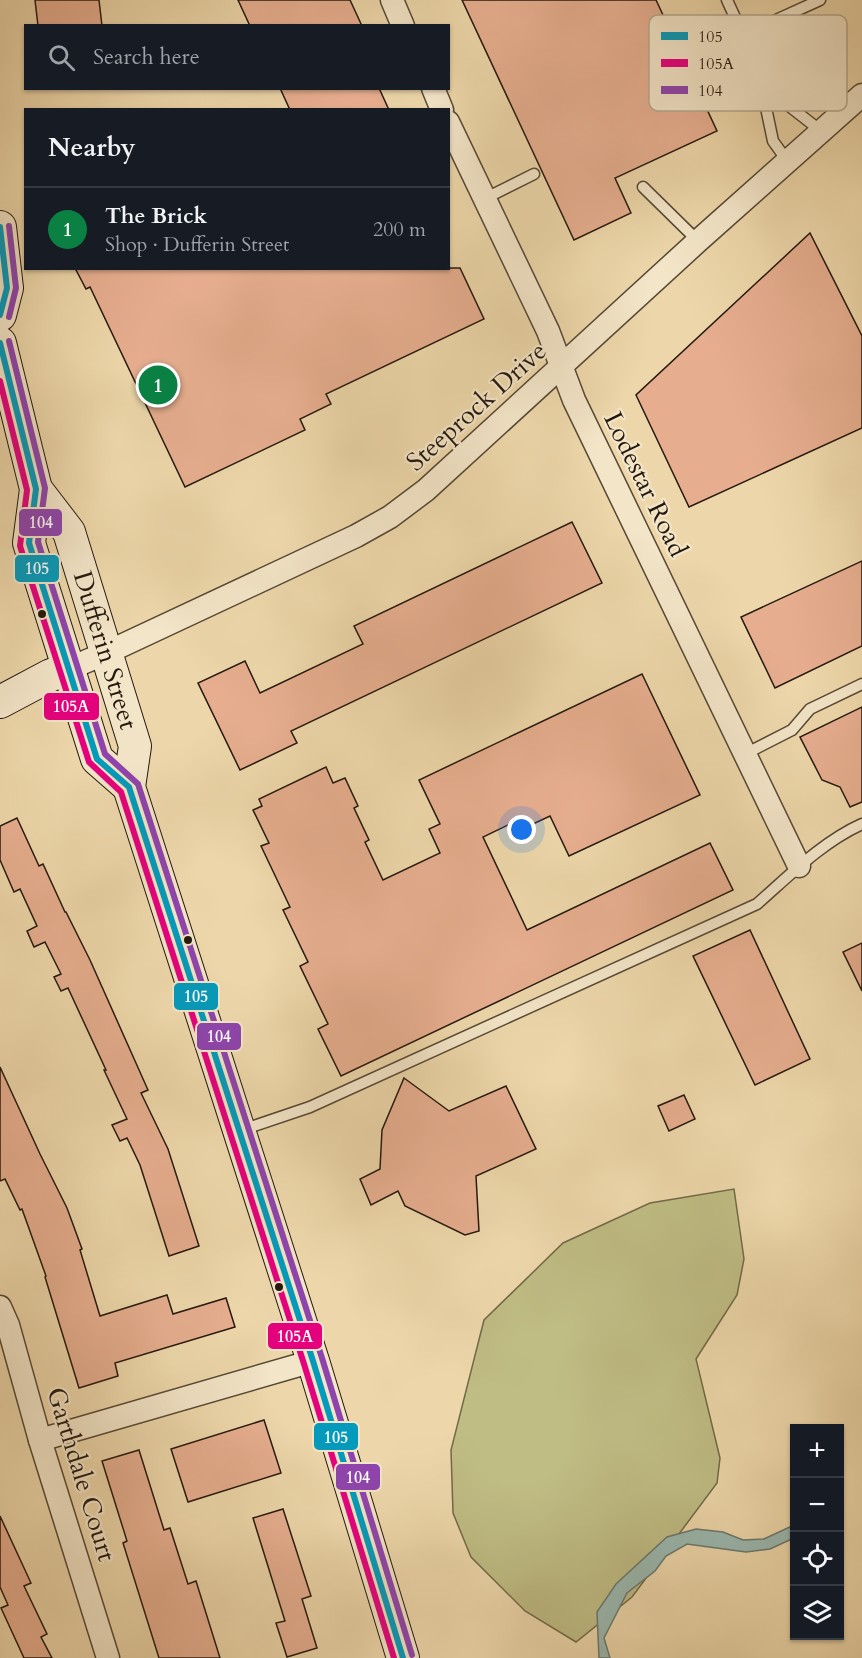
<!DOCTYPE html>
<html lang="en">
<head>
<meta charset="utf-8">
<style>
  :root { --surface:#171b24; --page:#20242c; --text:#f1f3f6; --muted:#9ea1a6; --line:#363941; --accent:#0b8043 }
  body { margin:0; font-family:Cardo,serif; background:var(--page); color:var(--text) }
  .controls { position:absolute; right:18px; bottom:18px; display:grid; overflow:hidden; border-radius:0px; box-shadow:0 2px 4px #0004 }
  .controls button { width:54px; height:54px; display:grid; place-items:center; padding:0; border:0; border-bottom:2px solid var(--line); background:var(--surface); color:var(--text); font:30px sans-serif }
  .you { position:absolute; left:522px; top:830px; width:21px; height:21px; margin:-15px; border:4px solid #fff; border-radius:50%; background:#1a73e8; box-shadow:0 0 0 9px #1a73e833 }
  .badge { display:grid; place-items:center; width:39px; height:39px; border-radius:50%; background:var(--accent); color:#fff; font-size:20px; font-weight:700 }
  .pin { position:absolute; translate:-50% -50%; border:3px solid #fff; box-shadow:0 2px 6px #0006 }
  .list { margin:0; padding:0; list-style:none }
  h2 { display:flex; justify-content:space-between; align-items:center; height:78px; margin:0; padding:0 24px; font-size:26px }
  h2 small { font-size:20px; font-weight:400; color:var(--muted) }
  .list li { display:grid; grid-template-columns:39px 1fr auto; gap:18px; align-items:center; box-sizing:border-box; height:84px; padding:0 24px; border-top:2px solid var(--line) }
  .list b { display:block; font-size:22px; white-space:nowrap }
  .list p { margin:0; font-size:20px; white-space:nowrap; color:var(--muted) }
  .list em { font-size:20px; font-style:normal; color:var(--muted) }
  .icon { flex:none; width:33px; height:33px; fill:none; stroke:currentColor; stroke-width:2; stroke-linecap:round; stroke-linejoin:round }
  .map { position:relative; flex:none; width:862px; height:1658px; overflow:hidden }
  .search { position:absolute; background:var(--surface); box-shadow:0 2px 4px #0004; left:24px; top:24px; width:426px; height:66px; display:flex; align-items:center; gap:15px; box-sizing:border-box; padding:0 21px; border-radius:0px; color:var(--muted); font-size:22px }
  .panel { position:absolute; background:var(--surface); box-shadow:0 2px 4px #0004; left:24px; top:108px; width:426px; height:162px; border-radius:0px }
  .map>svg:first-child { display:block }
  .green { fill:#bfbc84; stroke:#726a49; stroke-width:1.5 }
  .water { fill:#9ab8af; stroke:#6b786f; stroke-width:1.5 }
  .building { fill:#e6ae8f; stroke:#24180e; stroke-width:1.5 }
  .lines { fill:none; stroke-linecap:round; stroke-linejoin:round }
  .lane-casing { stroke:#564835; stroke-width:13 }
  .street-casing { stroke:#564835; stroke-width:25 }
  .secondary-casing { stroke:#24180e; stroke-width:34 }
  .lane { stroke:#f3e5c8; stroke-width:10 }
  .street { stroke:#f3e5c8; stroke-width:22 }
  .secondary { stroke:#f3e5c8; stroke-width:32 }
  .bus-1-casing { stroke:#f3e5c8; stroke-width:10 }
  .bus-2-casing { stroke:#f3e5c8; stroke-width:10 }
  .bus-3-casing { stroke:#f3e5c8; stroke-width:10 }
  .bus-1 { stroke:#049abb; stroke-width:6 }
  .bus-2 { stroke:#e5007d; stroke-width:6 }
  .bus-3 { stroke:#8e44ad; stroke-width:6 }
  .bus-dot { fill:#24180e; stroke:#f3e5c8; stroke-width:2 }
  .labels { text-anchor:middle; stroke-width:4.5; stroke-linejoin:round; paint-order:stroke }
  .street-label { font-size:26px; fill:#24180e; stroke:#f3e5c8 }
  .key { fill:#f3e5c8; stroke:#b5a890; stroke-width:1.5 }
  .key-label { font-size:16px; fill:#24180e }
  .line-badge { stroke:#f3e5c8; stroke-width:2 }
  .badge-label { font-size:16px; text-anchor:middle; font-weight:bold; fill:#fff }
</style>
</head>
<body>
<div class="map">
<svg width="862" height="1658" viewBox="0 0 862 1658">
  <rect width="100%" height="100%" fill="#edd7aa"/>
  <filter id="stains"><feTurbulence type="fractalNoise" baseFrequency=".00333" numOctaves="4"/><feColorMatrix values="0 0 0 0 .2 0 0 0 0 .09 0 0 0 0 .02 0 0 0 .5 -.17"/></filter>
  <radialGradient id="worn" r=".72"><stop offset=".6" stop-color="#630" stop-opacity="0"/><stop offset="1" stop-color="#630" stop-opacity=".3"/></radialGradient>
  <path class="green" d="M734,1189L744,1259L737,1295L696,1359L720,1458L717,1483L632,1597L576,1642L525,1611L471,1557L453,1513L451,1450L484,1320L563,1243L650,1203Z"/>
  <path class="water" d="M794,1525V1538L770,1549L746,1552L687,1544L666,1556L655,1571L627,1593L604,1638L610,1658H599L597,1612L616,1584L667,1537L696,1529L723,1532L743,1540L764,1539Z"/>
  <g class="building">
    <path d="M35,0H99L102,26H38Z"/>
    <path d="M238,0H350L362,26H250Z"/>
    <path d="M462,0H656L717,131L615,178L631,213L574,240Z"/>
    <path d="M280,88H379L389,110H290Z"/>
    <path d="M810,233L862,336V428L689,507L636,395Z"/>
    <path d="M75,268H460L484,319L326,394L331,404L300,419L305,430L185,487L90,287L86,289Z"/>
    <path d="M572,522L602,583L291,731L297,743L240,770L198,683L245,661L260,693L363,644L354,626Z"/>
    <path d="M862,561V646L775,688L741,617Z"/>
    <path d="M642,674L700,795L569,856L550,816L516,832L512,823L483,837L527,930L710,843L733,890L341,1076L318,1029L328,1024L300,966L308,962L283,910L290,907L261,846L269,843L253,810L262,806L259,799L326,767L333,783L345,778L358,806L354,808L369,840L365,842L383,880L440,853L429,829L440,824L419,780Z"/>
    <path d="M862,707V802L850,807L840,787L822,780L800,737Z"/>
    <path d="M17,818L39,866L43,864L65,912H66L90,960L148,1090L141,1093L168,1149L199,1246L169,1256L140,1165L127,1138L120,1141L112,1125L127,1119L104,1070H106L68,988L61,991L54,977L61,974L45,942L34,947L27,931L37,926L20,889L14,892L0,860V826Z"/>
    <path d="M750,930L810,1059L755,1085L693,956Z"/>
    <path d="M862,943V991L843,952Z"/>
    <path d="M0,1067L40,1154L67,1208L82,1249L80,1250L100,1316L167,1295L173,1314L226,1298L235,1327L115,1363L118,1376L79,1388L45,1277L46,1276L22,1209L20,1210L5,1179L0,1181Z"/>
    <path d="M404,1078L449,1111L506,1086L536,1149L476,1176L479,1231L465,1235L405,1206L398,1191L371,1205L360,1179L380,1169L382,1130Z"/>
    <path d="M684,1095L695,1119L669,1131L658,1106Z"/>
    <path d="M264,1420L281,1473L188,1502L171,1449Z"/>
    <path d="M139,1450L164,1530L170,1528L188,1584L196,1581L220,1658H159L123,1543L127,1541L102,1461Z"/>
    <path d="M283,1509L311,1596L302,1599L317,1648L287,1657L276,1623L285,1621L253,1518Z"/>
    <path d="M0,1516L31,1583L24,1586L47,1634L41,1637L52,1658H24L1,1608L8,1605L0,1587Z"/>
  </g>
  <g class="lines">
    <defs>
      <g id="lane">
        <path d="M727,0L743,35L761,84"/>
        <path d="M743,35L820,0"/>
        <path d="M788,162L773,141L761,84L821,131"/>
        <path d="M643,187L698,241"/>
        <path d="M484,199L534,174"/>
        <path d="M745,754L792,730L810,709L862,684"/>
        <path d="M242,1130L310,1107L757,904C789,876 822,842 862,824"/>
      </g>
      <g id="street">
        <path d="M392,0L403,26"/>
        <path d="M433,88L442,110"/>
        <path d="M448,122L548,331L574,400L799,866"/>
        <path d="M68,669L106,653L356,536L390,517L426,490L698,241L862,95"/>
        <path d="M0,1307L8,1325L40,1440L108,1658"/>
        <path d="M40,1440L313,1361"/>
      </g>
      <g id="secondary">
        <path d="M0,227L7,288L0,315"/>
        <path d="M0,343L36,489L29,543L97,759L129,787"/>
        <path d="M36,489L69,532L135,746L129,787L313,1361L403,1658"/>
        <path d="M0,702L51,675L68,669"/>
      </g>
    </defs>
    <use href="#lane" class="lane-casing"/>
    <use href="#street" class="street-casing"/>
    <use href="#secondary" class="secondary-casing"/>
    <use href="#lane" class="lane"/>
    <use href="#street" class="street"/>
    <use href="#secondary" class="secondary"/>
    <defs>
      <g id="bus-1">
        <path d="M0,227L7,288L0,315"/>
        <path d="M0,343L36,489L29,543L97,759L129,787L313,1361L403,1658"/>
      </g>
      <path id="bus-2" d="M0,381L27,490L20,546L89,762L121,792L304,1364L394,1658"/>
      <g id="bus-3">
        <path d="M9,317L16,288L9,226"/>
        <path d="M9,341L45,488L38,542L105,754L138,784L322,1358L412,1655"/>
      </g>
    </defs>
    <use href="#bus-1" class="bus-1-casing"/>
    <use href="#bus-2" class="bus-2-casing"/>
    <use href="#bus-3" class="bus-3-casing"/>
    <use href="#bus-1" class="bus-1"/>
    <use href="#bus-2" class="bus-2"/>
    <use href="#bus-3" class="bus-3"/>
  </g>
  <g class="bus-dot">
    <circle cx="42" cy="614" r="5"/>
    <circle cx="188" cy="940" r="5"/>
    <circle cx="279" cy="1287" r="5"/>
  </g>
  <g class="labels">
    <g class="street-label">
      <text transform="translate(476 406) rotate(-42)" y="9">Steeprock Drive</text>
      <text transform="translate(646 484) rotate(64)" y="9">Lodestar Road</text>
      <text transform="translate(106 650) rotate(73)" y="9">Dufferin Street</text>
      <text transform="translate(82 1474) rotate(73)" y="9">Garthdale Court</text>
    </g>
  </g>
  <rect x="649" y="15" width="198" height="96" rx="9" class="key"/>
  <rect x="661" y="32" width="27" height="8" fill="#049abb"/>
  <rect x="661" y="59" width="27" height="8" fill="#e5007d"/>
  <rect x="661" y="86" width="27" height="8" fill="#8e44ad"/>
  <g class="key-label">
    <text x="698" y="42">105</text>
    <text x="698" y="69">105A</text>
    <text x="698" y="96">104</text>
  </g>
  <g class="line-badge">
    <rect x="18" y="508" width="45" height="29" rx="6" fill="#8e44ad"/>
    <rect x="14" y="554" width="46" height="29" rx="6" fill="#049abb"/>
    <rect x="43" y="692" width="57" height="29" rx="6" fill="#e5007d"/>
    <rect x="173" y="982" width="46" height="29" rx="6" fill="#049abb"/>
    <rect x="196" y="1022" width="46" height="29" rx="6" fill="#8e44ad"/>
    <rect x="267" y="1322" width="56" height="28" rx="6" fill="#e5007d"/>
    <rect x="313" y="1422" width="46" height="29" rx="6" fill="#049abb"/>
    <rect x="335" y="1463" width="46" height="28" rx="6" fill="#8e44ad"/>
  </g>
  <g class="badge-label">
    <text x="41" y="528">104</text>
    <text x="37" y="574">105</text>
    <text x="71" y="712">105A</text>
    <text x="196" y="1002">105</text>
    <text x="219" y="1042">104</text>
    <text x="295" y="1342">105A</text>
    <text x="336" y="1443">105</text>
    <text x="358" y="1483">104</text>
  </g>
  <rect width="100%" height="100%" filter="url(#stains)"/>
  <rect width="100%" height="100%" fill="url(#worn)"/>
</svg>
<div class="controls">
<button>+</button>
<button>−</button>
<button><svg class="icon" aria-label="locate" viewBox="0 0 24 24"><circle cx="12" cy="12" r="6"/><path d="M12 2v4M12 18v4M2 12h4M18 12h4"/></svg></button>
<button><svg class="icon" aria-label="layers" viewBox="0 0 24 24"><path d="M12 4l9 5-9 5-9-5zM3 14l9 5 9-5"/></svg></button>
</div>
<div class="you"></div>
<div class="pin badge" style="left:158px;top:385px">1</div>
<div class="search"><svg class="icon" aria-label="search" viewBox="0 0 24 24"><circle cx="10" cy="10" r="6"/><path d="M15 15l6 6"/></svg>Search here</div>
<section class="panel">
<h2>Nearby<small></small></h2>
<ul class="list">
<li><span class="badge">1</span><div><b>The Brick</b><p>Shop · Dufferin Street</p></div><em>200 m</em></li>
</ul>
</section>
</div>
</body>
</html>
